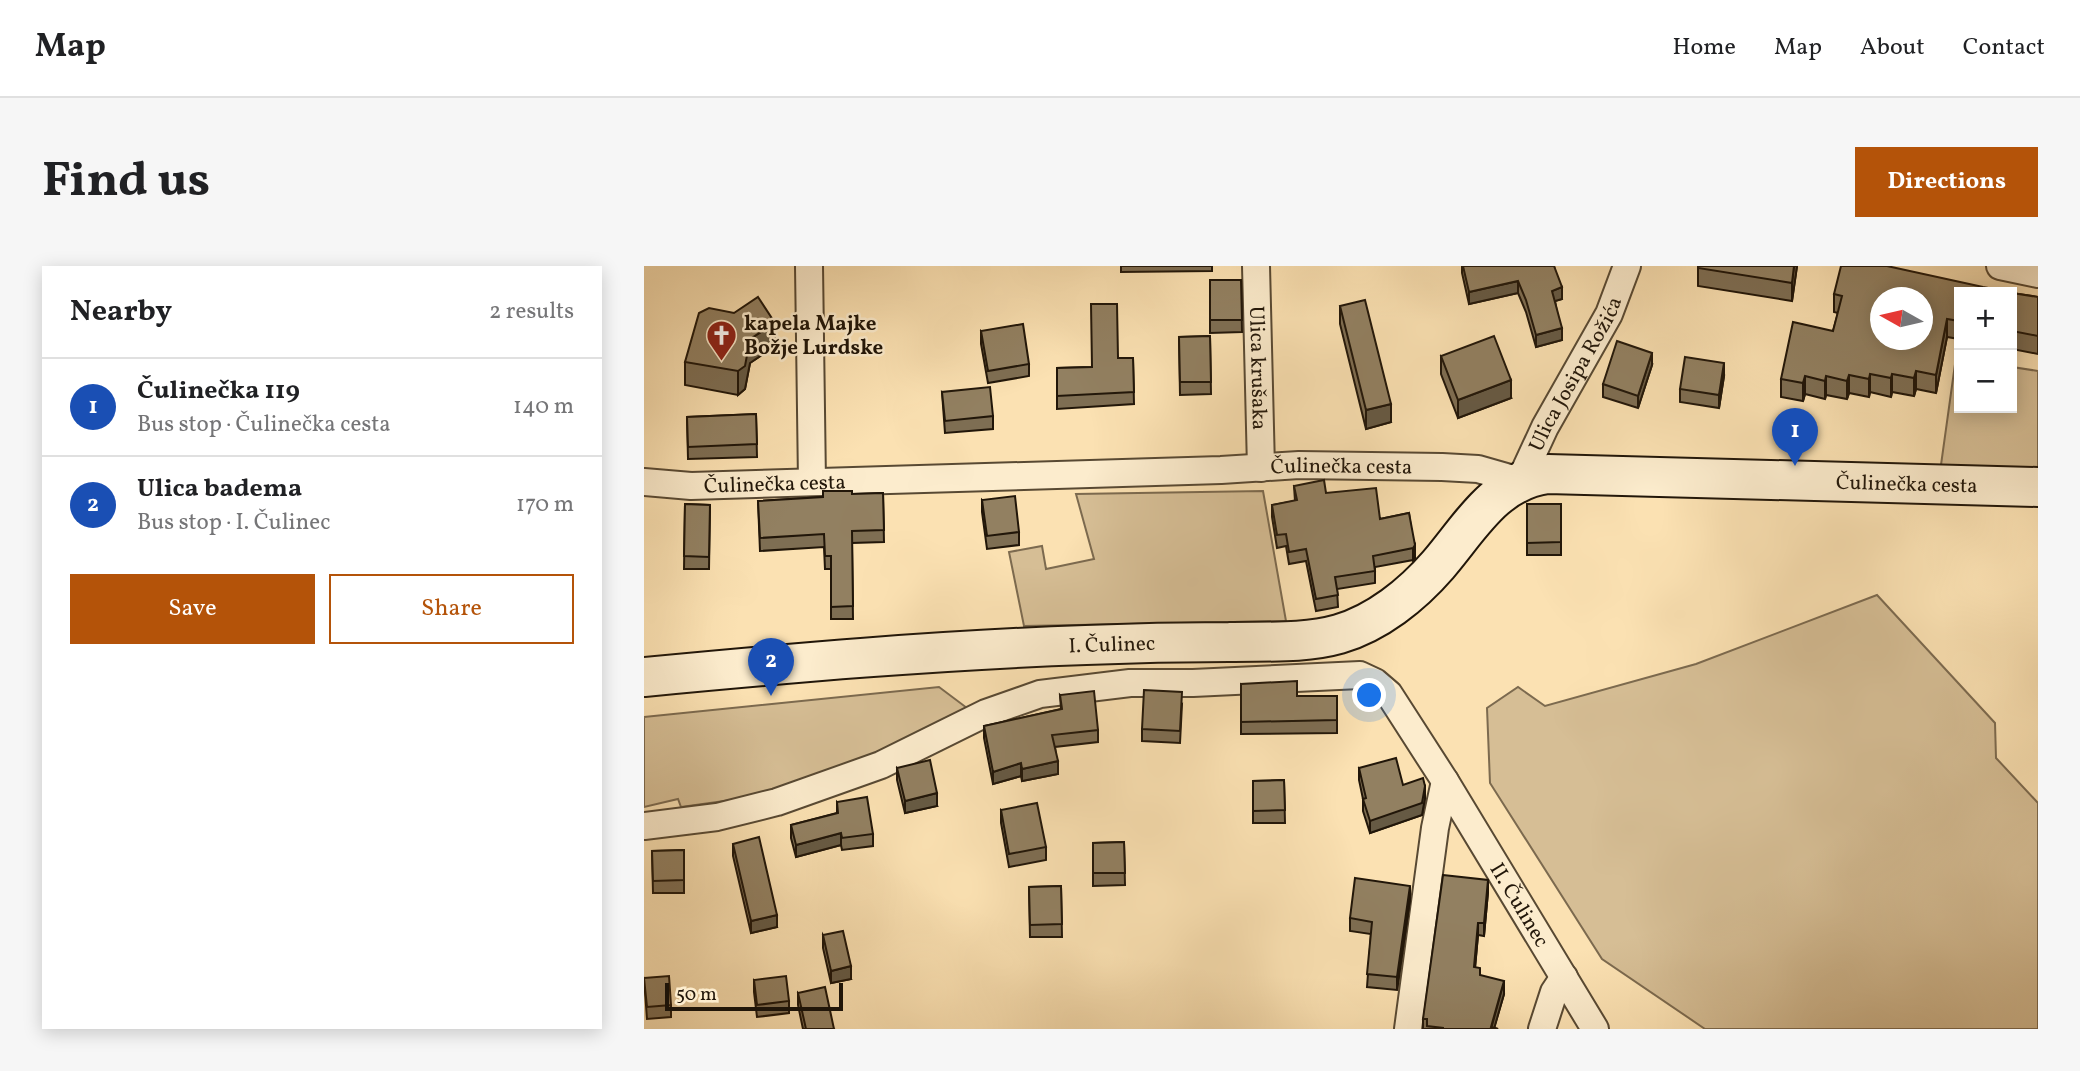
<!DOCTYPE html>
<html lang="en">
<head>
<meta charset="utf-8">
<style>
  :root { --surface:#fff; --page:#f6f6f6; --text:#202124; --muted:#757577; --line:#e0e0e0; --accent:#b45309 }
  body { margin:0; font-family:Vollkorn,serif; background:var(--page); color:var(--text) }
  .controls { position:absolute; right:21px; top:21px; display:grid; overflow:hidden; border-radius:0px; box-shadow:0 4px 18px #0003 }
  .controls button { width:63px; height:63px; display:grid; place-items:center; padding:0; border:0; border-bottom:2px solid var(--line); background:var(--surface); color:var(--text); font:35px sans-serif }
  .compass { position:absolute; left:1226px; top:21px; width:63px; height:63px; border-radius:50%; background:var(--surface); box-shadow:0 4px 18px #0003; rotate:278deg }
  .scale { position:absolute; left:21px; bottom:18px; width:178px; box-sizing:border-box; padding-left:7px; border:4px solid #211609; border-top:0; font-size:19px; line-height:24px; white-space:nowrap; color:#211609; -webkit-text-stroke:5px #fceccd; paint-order:stroke }
  .you { position:absolute; left:726px; top:430px; width:24px; height:24px; margin:-18px; border:5px solid #fff; border-radius:50%; background:#1a73e8; box-shadow:0 0 0 10px #1a73e833 }
  .badge { display:grid; place-items:center; width:46px; height:46px; border-radius:50%; background:var(--accent); color:#fff; font-size:23px; font-weight:700 }
  .pin { position:absolute; translate:-50% -58px; filter:drop-shadow(0 2px 4px #0008) }
  .pin::after { content:''; position:absolute; top:37px; width:24px; height:21px; background:inherit; clip-path:polygon(0 0,100% 0,50% 100%) }
  .list { margin:0; padding:0; list-style:none }
  h2 { display:flex; justify-content:space-between; align-items:center; height:91px; margin:0; padding:0 28px; font-size:30px }
  h2 small { font-size:23px; font-weight:400; color:var(--muted) }
  .list li { display:grid; grid-template-columns:46px 1fr auto; gap:21px; align-items:center; box-sizing:border-box; height:98px; padding:0 28px; border-top:2px solid var(--line) }
  .list b { display:block; font-size:26px; white-space:nowrap }
  .list p { margin:0; font-size:23px; white-space:nowrap; color:var(--muted) }
  .list em { font-size:23px; font-style:normal; color:var(--muted) }
  .actions { display:flex; gap:14px; padding:21px 28px }
  .actions a { flex:1; padding:16px 0; border:2px solid var(--accent); border-radius:0px; text-align:center; font-size:24px; color:var(--accent) }
  .actions .main { background:var(--accent); color:#fff }
  .map { position:relative; flex:none; width:1394px; height:763px; overflow:hidden; border-radius:0px }
  header { display:flex; align-items:center; gap:42px; box-sizing:border-box; height:98px; padding:0 35px; background:var(--surface); border-bottom:2px solid var(--line) }
  header strong { font-size:33px }
  nav { display:flex; gap:38px; margin-inline-start:auto; font-size:24px }
  .intro { display:flex; align-items:center; justify-content:space-between; box-sizing:border-box; height:168px; padding:0 42px }
  h1 { margin:0; font-size:49px }
  .button { padding:18px 32px; border-radius:0px; background:var(--accent); color:#fff; font-size:24px; font-weight:700 }
  main { display:flex; gap:42px; padding:0 42px }
  aside { flex:1; background:var(--surface); border-radius:0px; box-shadow:0 4px 18px #0003 }
  .map>svg:first-child { display:block }
  .green { fill:#d6be95; stroke:#7c6a4f; stroke-width:2 }
  .lines { fill:none; stroke-linecap:round; stroke-linejoin:round }
  .street-casing { stroke:#584933; stroke-width:30 }
  .secondary-casing { stroke:#211609; stroke-width:42 }
  .street { stroke:#fceccd; stroke-width:26 }
  .secondary { stroke:#fceccd; stroke-width:38 }
  .wall { fill:#7e6e53; stroke:#211609; stroke-width:2 }
  .shaded-wall { fill:#665a44; stroke:#211609; stroke-width:2 }
  .building { fill:#928061; stroke:#211609; stroke-width:2; fill-rule:evenodd }
  .labels { text-anchor:middle; stroke-width:5; stroke-linejoin:round; paint-order:stroke }
  .poi-label { font-size:21px; font-weight:bold; fill:#211609; stroke:#fceccd; text-anchor:start }
  .street-label { font-size:21px; fill:#211609; stroke:#fceccd }
</style>
</head>
<body>
<header>
<strong>Map</strong>
<nav><a>Home</a><a>Map</a><a>About</a><a>Contact</a></nav>
</header>
<div class="intro"><h1>Find us</h1><a class="button">Directions</a></div>
<main>
<aside>
<h2>Nearby<small>2 results</small></h2>
<ul class="list">
<li><span class="badge" style="background:#1a4fb4">1</span><div><b>Čulinečka 119</b><p>Bus stop · Čulinečka cesta</p></div><em>140 m</em></li>
<li><span class="badge" style="background:#1a4fb4">2</span><div><b>Ulica badema</b><p>Bus stop · I. Čulinec</p></div><em>170 m</em></li>
</ul>
<div class="actions"><a class="main">Save</a><a>Share</a></div>
</aside>
<div class="map">
<svg width="1394" height="763" viewBox="0 0 1394 763">
  <rect width="100%" height="100%" fill="#fbe1b2"/>
  <filter id="stains"><feTurbulence type="fractalNoise" baseFrequency=".00286" numOctaves="4"/><feColorMatrix values="0 0 0 0 .2 0 0 0 0 .09 0 0 0 0 .02 0 0 0 .5 -.17"/></filter>
  <radialGradient id="worn" r=".72"><stop offset=".6" stop-color="#630" stop-opacity="0"/><stop offset="1" stop-color="#630" stop-opacity=".3"/></radialGradient>
  <g class="green">
    <path d="M1312,91L1315,92V142H1368V101L1394,105V208L1296,206Z"/>
    <path d="M619,225L642,355L380,360L365,286L398,280L402,303L450,293L432,228Z"/>
    <path d="M1233,329L1351,457L1352,492L1394,537V763H1061L958,693L846,517L843,442L874,421L901,440L1052,398Z"/>
    <path d="M295,421L327,445L273,473L109,531L37,541L34,533L0,541V451Z"/>
  </g>
  <g class="lines">
    <defs>
      <g id="street">
        <path d="M165,0L168,216"/>
        <path id="s1" d="M612,0L617,202"/>
        <path d="M1356,0L1394,8"/>
        <path id="s2" d="M0,216L47,220L577,204L655,199L798,201L834,203L876,215L901,161L965,48L983,0"/>
        <path id="s3" d="M0,560L73,551L133,536L237,499L342,447L396,428L486,417H549L716,409L731,416L745,428L801,515L951,763"/>
        <path d="M764,763L791,562L801,515"/>
        <path d="M898,763L910,726L920,711"/>
      </g>
      <g id="secondary">
        <path id="s4" d="M0,411C147,397 295,384 442,379C490,377 537,376 585,376C621,375 660,378 695,368C733,357 768,329 794,299C826,262 850,215 904,208L1394,221"/>
      </g>
    </defs>
    <use href="#street" class="street-casing"/>
    <use href="#secondary" class="secondary-casing"/>
    <use href="#street" class="street"/>
    <use href="#secondary" class="secondary"/>
  </g>
  <g class="wall">
    <path d="M477,0H568V5L477,6Z"/>
    <path d="M818,0H910L918,33L911,35L918,74L892,81L882,46L874,27L825,38L818,7Z"/>
    <path d="M1153,0L1148,35L1054,20V2Z"/>
    <path d="M566,14H597L598,66L566,67Z"/>
    <path d="M1315,26V73L1303,71L1292,127L1272,123L1270,130L1248,126L1247,131L1226,126L1225,131L1205,127L1203,133L1182,129L1181,133L1161,128L1159,135L1137,131V113L1189,65L1194,47L1190,46V28Z"/>
    <path d="M1368,27L1394,31V88L1368,83Z"/>
    <path d="M696,40L747,156L722,163L696,58Z"/>
    <path d="M90,47L131,80L106,97L101,123L94,129L41,119V96Z"/>
    <path d="M337,65L385,98V110L344,117L337,78Z"/>
    <path d="M566,70L567,128L536,129L535,71Z"/>
    <path d="M797,90L867,132L814,152L797,108Z"/>
    <path d="M474,92H489L490,138L413,143V102L448,101Z"/>
    <path d="M1008,99L994,142L959,131V118Z"/>
    <path d="M1080,110L1075,142L1036,136V123Z"/>
    <path d="M298,126L349,150V163L301,167Z"/>
    <path d="M112,148L113,191L44,193L43,151Z"/>
    <path d="M650,220L682,227L736,253L765,247L771,292L769,294L731,301V317L693,323L694,341L672,345L662,295L645,298L642,280L633,282L628,251V239L651,235Z"/>
    <path d="M239,227L240,276L208,277L209,353H187V303H181L180,281L116,285L114,235L179,231L208,228Z"/>
    <path d="M338,234L375,266V279L343,283L338,246Z"/>
    <path d="M41,238L66,239L65,303H40Z"/>
    <rect x="883" y="238" width="34" height="51"/>
    <path d="M597,418L653,430H693V467L597,468Z"/>
    <path d="M416,429L454,464V476L411,481L414,508L378,515L377,510L349,518L340,472V460L417,443Z"/>
    <path d="M538,438L536,477L498,475V463Z"/>
    <path d="M253,502L293,540L261,547L253,514Z"/>
    <path d="M715,502L759,519L781,532L778,549L726,567L719,545V533L715,514Z"/>
    <path d="M640,514L641,557H609V515Z"/>
    <path d="M193,536L229,568V580L198,584L197,579L152,591L147,572V559L193,547Z"/>
    <path d="M357,544L402,581V594L365,601L357,557Z"/>
    <path d="M480,576L481,619L449,620V577Z"/>
    <path d="M89,578L133,661L107,667L89,590Z"/>
    <path d="M40,584V627H9L8,585Z"/>
    <path d="M417,620L418,671H386L385,621Z"/>
    <path d="M844,626L840,670L834,669L831,701L836,709L860,728L850,762L854,763H779V753Z"/>
    <path d="M766,633L753,724L723,721L727,668L706,665V652Z"/>
    <path d="M179,669L207,713L187,717L179,682Z"/>
    <path d="M0,712L27,739V751L3,753Z"/>
    <path d="M110,714L145,735V747L113,751L110,726Z"/>
    <path d="M154,727L190,763H159L154,739Z"/>
  </g>
  <g class="shaded-wall">
    <path d="M1150,0H1153L1148,35V17Z"/>
    <path d="M874,15V27L825,38V26Z"/>
    <path d="M918,21V33L908,36V25Z"/>
    <path d="M1303,53V71L1292,127V109Z"/>
    <path d="M131,57V80L106,97L101,123L94,129V105L106,73Z"/>
    <path d="M918,62V74L892,81V69Z"/>
    <path d="M1008,87V99L994,142V130Z"/>
    <path d="M1080,97V110L1075,142V129Z"/>
    <path d="M1272,105V123L1270,130V112Z"/>
    <path d="M1226,108V126L1225,131V113Z"/>
    <path d="M1248,108V126L1247,131V112Z"/>
    <path d="M1205,109V127L1203,133V115Z"/>
    <path d="M1161,110V128L1159,135V117Z"/>
    <path d="M1182,110V129L1181,133V115Z"/>
    <path d="M867,114V132L814,152V134Z"/>
    <path d="M747,138V156L722,163V144Z"/>
    <path d="M771,279V292L769,294V282Z"/>
    <path d="M414,495V508L378,515V503Z"/>
    <path d="M377,497V510L349,518V506Z"/>
    <path d="M781,520V532L778,549L726,567V555Z"/>
    <path d="M293,527V540L261,547V535Z"/>
    <path d="M197,567V579L152,591V579Z"/>
    <path d="M844,614V626L840,670V657Z"/>
    <path d="M766,620V633L753,724V711Z"/>
    <path d="M133,649V661L107,667V655Z"/>
    <path d="M834,657V669L830,714V701Z"/>
    <path d="M207,700V713L187,717V705Z"/>
    <path d="M860,715V728L850,763H847Z"/>
  </g>
  <g class="building">
    <path d="M819,0H910L918,21L908,25L918,62L892,69L882,34L874,15L825,26Z"/>
    <path d="M1054,0H1150L1148,17L1054,2Z"/>
    <path d="M1197,0H1243L1339,21L1366,26H1315V55L1303,53L1292,109L1272,105L1270,112L1248,108L1247,112L1226,108L1225,113L1205,109L1203,115L1182,110L1181,115L1161,110L1159,117L1137,113L1149,56L1189,65L1198,30L1190,28ZM1236,32H1278V74H1236Z"/>
    <path d="M566,14H597L598,54H566Z"/>
    <path d="M1368,27L1394,31V70L1368,65Z"/>
    <path d="M114,31L131,57L106,73L101,100L94,105L41,96L55,47L65,42L90,47Z"/>
    <path d="M721,34L747,138L722,144L696,40Z"/>
    <path d="M447,38H473L474,92H489L490,126L413,130V102L448,101Z"/>
    <path d="M379,58L385,98L344,105L337,65Z"/>
    <path d="M566,70L567,116H536L535,71Z"/>
    <path d="M850,70L867,114L814,134L797,90Z"/>
    <path d="M973,75L1008,87L994,130L959,118Z"/>
    <path d="M1041,91L1080,97L1075,129L1036,123Z"/>
    <path d="M346,121L349,150L301,155L298,126Z"/>
    <path d="M112,148L113,178L44,181L43,151Z"/>
    <path d="M680,214L682,227L732,222L736,253L765,247L771,279L769,282L729,290L731,305L691,311L694,329L672,333L662,283L645,286L642,268L633,269L628,239L653,234L650,220Z"/>
    <path d="M179,225H208V228L239,227L240,264L208,265L209,340L187,341V290H181L180,268L116,272L114,235L179,231Z"/>
    <path d="M371,230L375,266L343,270L338,234Z"/>
    <path d="M41,238L66,239L65,291L40,290Z"/>
    <path d="M883,238H917V276L883,277Z"/>
    <path d="M653,415V430H693V454L597,456V418Z"/>
    <path d="M500,424L538,426L536,465L498,463Z"/>
    <path d="M450,425L454,464L408,469L414,495L378,503L377,497L349,506L340,460L418,443L416,429Z"/>
    <path d="M752,492L759,519L779,512L781,520L778,537L726,555L719,533L722,532L715,502Z"/>
    <path d="M286,494L293,527L261,535L253,502Z"/>
    <path d="M640,514L641,544L609,545V515Z"/>
    <path d="M223,531L229,568L198,572L197,567L152,579L147,559L194,547L193,536Z"/>
    <path d="M393,537L402,581L365,588L357,544Z"/>
    <path d="M115,571L133,649L107,655L89,578Z"/>
    <path d="M480,576L481,607H449V577Z"/>
    <path d="M40,584V614L9,615L8,585Z"/>
    <path d="M799,609L844,614L840,657H834L830,701L836,702V709L860,715L847,761L854,763H799V762L783,760V753H779Z"/>
    <path d="M711,612L766,620L753,711L723,708L728,656L706,652Z"/>
    <path d="M417,620L418,658L386,659L385,621Z"/>
    <path d="M199,665L207,700L187,705L179,669Z"/>
    <path d="M25,710L27,739L3,741L0,712Z"/>
    <path d="M142,710L145,735L113,739L110,714Z"/>
    <path d="M181,721L190,763H162L154,727Z"/>
  </g>
  <defs>
    <symbol id="church-pin" viewBox="-11 -11 22 30"><path d="M0 17L-7.5 6A9.5 9.5 0 1 1 7.5 6Z" fill="#8f2418" stroke="#fceccd"/><path d="M-1.2-6h2.4v3.5h3.3v2.4h-3.3V6h-2.4V-.1h-3.3v-2.4h3.3Z" fill="#fff"/></symbol>
  </defs>
  <g fill-rule="evenodd">
    <use href="#church-pin" x="60" y="52" width="35" height="47"/>
  </g>
  <g class="labels">
    <g class="poi-label">
      <text x="100" y="64">kapela Majke<tspan x="100" dy="24">Božje Lurdske</tspan></text>
    </g>
    <g class="street-label">
      <text dy="7" stroke="none"><textPath href="#s1" startOffset="102">Ulica krušaka</textPath></text>
      <text dy="7" stroke="none"><textPath href="#s2" startOffset="999">Ulica Josipa Rožića</textPath></text>
      <text dy="7" stroke="none"><textPath href="#s2" startOffset="698">Čulinečka cesta</textPath></text>
      <text dy="7" stroke="none"><textPath href="#s2" startOffset="131">Čulinečka cesta</textPath></text>
      <text dy="7" stroke="none"><textPath href="#s4" startOffset="1325">Čulinečka cesta</textPath></text>
      <text dy="7" stroke="none"><textPath href="#s4" startOffset="469">I. Čulinec</textPath></text>
      <text dy="7" stroke="none"><textPath href="#s3" startOffset="1024">II. Čulinec</textPath></text>
    </g>
  </g>
  <rect width="100%" height="100%" filter="url(#stains)"/>
  <rect width="100%" height="100%" fill="url(#worn)"/>
</svg>
<div class="controls">
<button>+</button>
<button>−</button>
</div>
<svg class="compass" viewBox="-18 -18 36 36"><path d="M0-13l5 13h-10z" fill="#e53935"/><path d="M0 13l5-13h-10z" fill="#757577"/></svg>
<div class="scale">50 m</div>
<div class="you"></div>
<div class="pin badge" style="left:1151px;top:200px;background:#1a4fb4">1</div>
<div class="pin badge" style="left:127px;top:430px;background:#1a4fb4">2</div>
</div>
</main>
</body>
</html>
